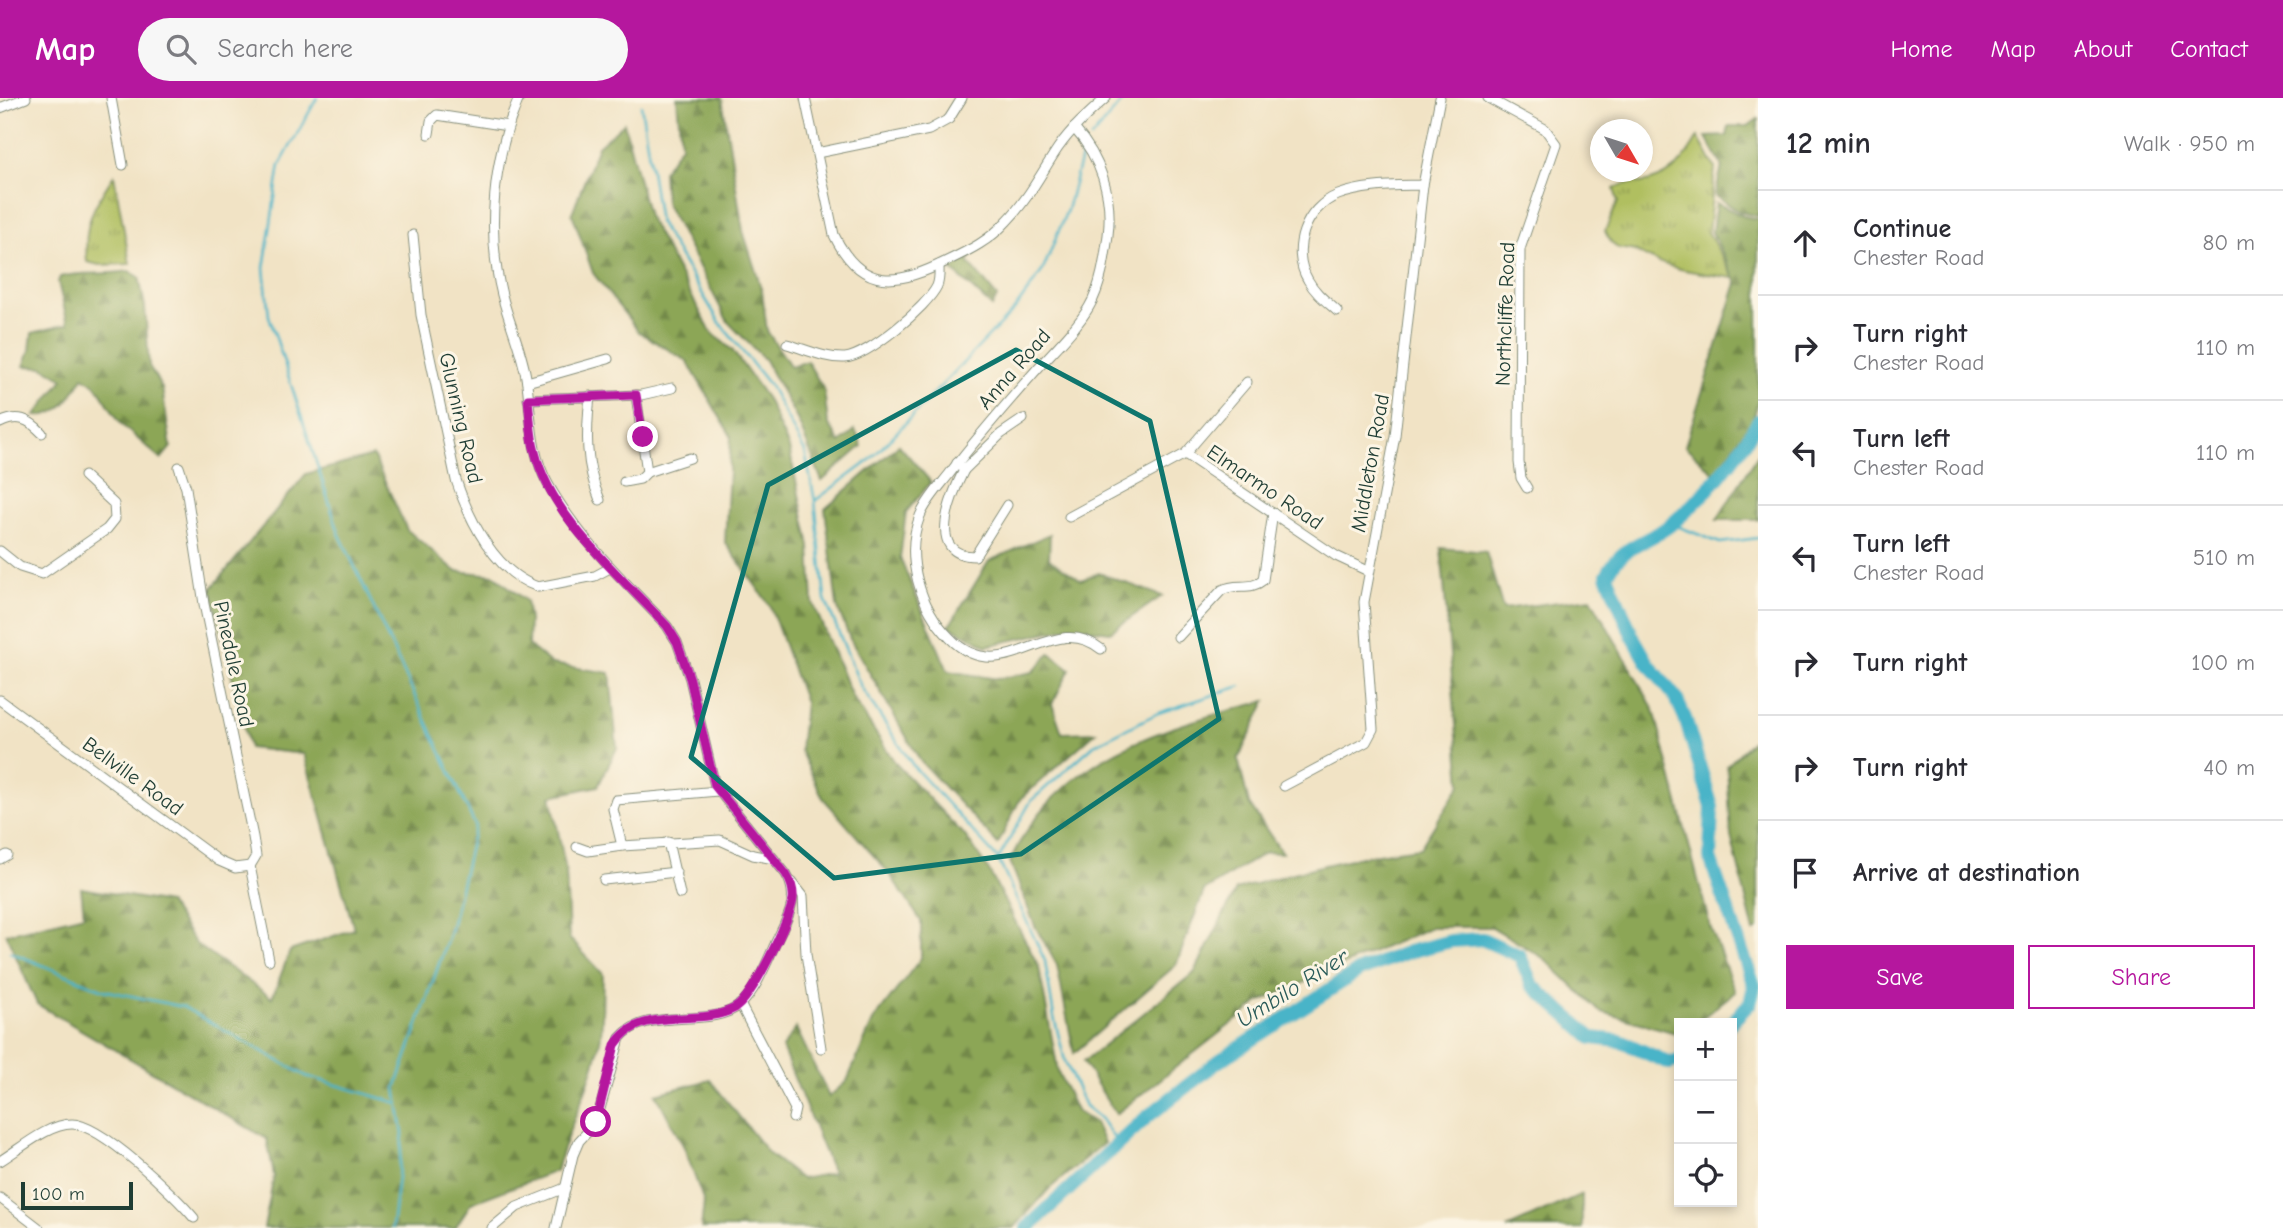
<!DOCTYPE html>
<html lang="en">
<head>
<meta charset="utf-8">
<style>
  :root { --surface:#fff; --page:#f7f7f7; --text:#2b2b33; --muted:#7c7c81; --line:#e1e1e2; --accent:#b5179e }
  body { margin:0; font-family:"Comic Neue",sans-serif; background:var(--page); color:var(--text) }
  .controls { position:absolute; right:21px; bottom:21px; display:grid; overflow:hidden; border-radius:0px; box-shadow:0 4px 10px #0003 }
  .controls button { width:63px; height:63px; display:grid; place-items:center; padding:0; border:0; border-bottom:2px solid var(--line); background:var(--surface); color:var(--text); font:35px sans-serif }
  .compass { position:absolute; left:1590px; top:21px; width:63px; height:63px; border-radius:50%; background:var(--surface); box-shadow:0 4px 10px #0003; rotate:129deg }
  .scale { position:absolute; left:21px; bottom:18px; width:112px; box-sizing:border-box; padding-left:7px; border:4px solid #1f3d34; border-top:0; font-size:19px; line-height:24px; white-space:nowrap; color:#1f3d34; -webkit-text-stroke:5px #fcf5e5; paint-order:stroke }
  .stop { position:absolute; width:21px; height:21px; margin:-16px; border:5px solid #b5179e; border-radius:50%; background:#fff }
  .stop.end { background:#b5179e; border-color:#fff; box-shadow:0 2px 7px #0008 }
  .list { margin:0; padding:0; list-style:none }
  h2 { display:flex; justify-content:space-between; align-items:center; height:91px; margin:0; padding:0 28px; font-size:30px }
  h2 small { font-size:23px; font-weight:400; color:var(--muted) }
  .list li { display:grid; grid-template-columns:46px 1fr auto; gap:21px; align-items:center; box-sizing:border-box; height:105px; padding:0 28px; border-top:2px solid var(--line) }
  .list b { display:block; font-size:26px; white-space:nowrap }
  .list p { margin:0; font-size:23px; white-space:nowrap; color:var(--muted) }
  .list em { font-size:23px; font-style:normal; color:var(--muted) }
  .actions { display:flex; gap:14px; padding:21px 28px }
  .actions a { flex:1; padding:16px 0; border:2px solid var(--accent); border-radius:0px; text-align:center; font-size:24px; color:var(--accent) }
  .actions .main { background:var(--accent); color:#fff }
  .icon { flex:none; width:38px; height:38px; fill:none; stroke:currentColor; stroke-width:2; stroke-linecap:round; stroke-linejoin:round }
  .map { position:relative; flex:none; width:1758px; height:1130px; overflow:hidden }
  header { display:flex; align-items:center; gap:42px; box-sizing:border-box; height:98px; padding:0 35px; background:var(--accent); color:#fff }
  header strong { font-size:33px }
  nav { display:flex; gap:38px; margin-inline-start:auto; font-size:24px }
  .search { width:490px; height:63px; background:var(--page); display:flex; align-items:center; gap:18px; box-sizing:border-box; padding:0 24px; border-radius:38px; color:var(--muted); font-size:26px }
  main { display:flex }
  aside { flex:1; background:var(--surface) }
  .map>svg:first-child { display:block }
  .grass { fill:url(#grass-tufts); stroke:#687e4a; stroke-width:2 }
  .forest { fill:url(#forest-firs); stroke:#567246; stroke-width:2 }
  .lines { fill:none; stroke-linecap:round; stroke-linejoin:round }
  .stream { stroke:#4ab4c8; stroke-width:2.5 }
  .river { stroke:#4ab4c8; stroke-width:14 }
  .minor-casing { stroke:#88907c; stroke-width:11 }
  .minor { stroke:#fff; stroke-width:9 }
  .route { stroke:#b5179e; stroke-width:9 }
  .marked { fill:none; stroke:#0f766e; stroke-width:5; stroke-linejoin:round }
  .labels { text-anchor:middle; stroke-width:6; stroke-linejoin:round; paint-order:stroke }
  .street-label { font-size:21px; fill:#1f3d34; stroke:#fcf5e5 }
  .water-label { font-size:23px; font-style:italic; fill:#2a5b59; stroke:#fcf5e5 }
</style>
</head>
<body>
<header>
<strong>Map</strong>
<div class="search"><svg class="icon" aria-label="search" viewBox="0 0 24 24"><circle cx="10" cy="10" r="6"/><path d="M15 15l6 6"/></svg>Search here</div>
<nav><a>Home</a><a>Map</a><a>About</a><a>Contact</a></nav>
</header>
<main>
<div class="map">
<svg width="1758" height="1130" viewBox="0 0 1758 1130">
  <defs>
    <pattern id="grass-tufts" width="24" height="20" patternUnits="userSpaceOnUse" patternTransform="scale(1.75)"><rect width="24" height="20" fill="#b0bf61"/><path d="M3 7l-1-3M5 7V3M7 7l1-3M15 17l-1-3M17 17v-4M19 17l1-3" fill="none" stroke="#8f9c51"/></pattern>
    <pattern id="forest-firs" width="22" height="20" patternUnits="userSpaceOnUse" patternTransform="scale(1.75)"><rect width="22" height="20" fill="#8ca657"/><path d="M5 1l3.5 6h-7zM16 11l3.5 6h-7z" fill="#728849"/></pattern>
  </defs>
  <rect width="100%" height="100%" fill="#fcf5e5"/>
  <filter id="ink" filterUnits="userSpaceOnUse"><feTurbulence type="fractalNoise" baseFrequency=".0143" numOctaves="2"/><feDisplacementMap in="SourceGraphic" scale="14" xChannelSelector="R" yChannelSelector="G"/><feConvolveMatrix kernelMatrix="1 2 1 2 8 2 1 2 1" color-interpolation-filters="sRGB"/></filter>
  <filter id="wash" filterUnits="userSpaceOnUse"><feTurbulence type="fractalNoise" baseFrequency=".00686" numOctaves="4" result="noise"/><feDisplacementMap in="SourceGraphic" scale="28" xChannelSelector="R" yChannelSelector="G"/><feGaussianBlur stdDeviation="1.57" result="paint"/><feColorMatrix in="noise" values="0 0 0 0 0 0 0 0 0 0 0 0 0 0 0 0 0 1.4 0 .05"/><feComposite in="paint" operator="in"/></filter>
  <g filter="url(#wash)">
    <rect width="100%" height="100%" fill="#f1e3c5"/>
    <g class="grass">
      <path d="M1698,39L1715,70L1708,134L1734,180C1701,175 1668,172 1639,155C1624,146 1617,160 1605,133L1618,104L1614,91C1627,82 1636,87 1651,83C1675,76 1686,60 1698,39Z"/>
      <path d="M114,77L130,166L99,167L87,164C83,125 93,109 114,77Z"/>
    </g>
    <g class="forest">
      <path d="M677,0H722L743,133L762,193L767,233L791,269L807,263L824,292L828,325L840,345L855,332L862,348L822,383L798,323L765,262L728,224L665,104L663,73L681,47Z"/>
      <path d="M1758,21V118L1740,114L1715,98L1722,68L1706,39L1727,38L1729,28H1748Z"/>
      <path d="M624,25L648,118L711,234L732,252L767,301L789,350L810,448L813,505L852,599L896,666L966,739L989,773L1039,869L1058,974L1076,1013L1095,1025L1104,1045L1049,1091L1014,1130H701L704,1104L684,1049L656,996L710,982L769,1056L801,1081L833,1075L782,950L796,930L829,999L847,983L873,923L921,860V823L889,775L823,700L800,652L805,605L770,508L725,444L731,338L687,263L639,234L593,175L572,115L598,48Z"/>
      <path d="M1716,105L1743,118L1758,121V304L1753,321L1715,376L1685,348L1737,185L1712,134Z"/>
      <path d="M972,157L968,164L997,199L992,209L947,167Z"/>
      <path d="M129,173L139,179L145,209L149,268L162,290L171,349L161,361L122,327L95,286L83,279C71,299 61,319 35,318L63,281L43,269L24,268L30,252L32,235L68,226L58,184L60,179C83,173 104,178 129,173Z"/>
      <path d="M899,347L931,384L906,414L900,460L948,573L997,581L1033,574L1050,555L1070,571L1052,606L1062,635L1096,634L1020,701L998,746L921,664L850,541L837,508L825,411Z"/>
      <path d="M1758,356V422H1717Z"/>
      <path d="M373,358L407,432L456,473L494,477L526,503L529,522L528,547L552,566L610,575L617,650L598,688L551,698L566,773L569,840L603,876C602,896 603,918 601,937C594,983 568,1028 556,1073L471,1105L455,1130H264L274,1078L267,1041L37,906L6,836L84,817L81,790L168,805L196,846L272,900L290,853L354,831L304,656L249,650L211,491L306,376Z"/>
      <path d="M1050,436L1049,461L1081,482L1099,475L1162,498L1110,534L1070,529L987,548L949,528L989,463Z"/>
      <path d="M1441,450L1486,454L1503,511L1591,500L1654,612L1710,828L1735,894L1696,925H1679V936L1599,913L1545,861L1492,829H1431L1259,904L1116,1016L1083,964L1195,874L1236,792C1297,773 1356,757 1420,750L1461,686Z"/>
      <path d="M1266,603L1238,661L1249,706L1282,755L1266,754L1204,793L1176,867L1074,955L1057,867L1035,828L1010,763C1059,657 1161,630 1266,603Z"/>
      <path d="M1758,637V831L1754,834L1731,738L1727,668Z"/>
      <path d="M1582,1096V1130H1507Z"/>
    </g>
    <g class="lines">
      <g class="stream">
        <path d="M317,0L280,67L264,170L269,218L339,435L475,727L450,834L396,990L403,1036L392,1130"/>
        <path d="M641,7L659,124L720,225L770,288L805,354L815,403L825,501L861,589L914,669L998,761L1045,863L1054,919L1065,963L1085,1008L1100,1020L1118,1046"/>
        <path d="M1091,40L1125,0"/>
        <path d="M816,402L870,362L1015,211L1043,172L1067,112L1084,48"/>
        <path d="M1672,426L1720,445L1758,440"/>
        <path d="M999,760L1031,703L1094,647L1158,615L1241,588"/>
        <path d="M10,854L104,892L183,909L306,978L398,1005"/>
      </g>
      <g class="river">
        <path d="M1731,925L1750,905L1754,888L1710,760L1712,709L1685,620L1676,600L1648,565L1632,537L1607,477C1622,445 1650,445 1674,424C1706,397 1737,360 1758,323"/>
        <path d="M1027,1130L1147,1019L1219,963L1359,873L1408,854L1451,843L1482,841L1520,858L1532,887L1592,940L1620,943L1669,965L1679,962"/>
      </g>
    </g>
  </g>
  <g filter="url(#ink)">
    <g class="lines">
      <defs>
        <g id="minor">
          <path d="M111,0L123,67"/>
          <path d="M519,0C493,60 486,134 502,197C509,225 521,250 526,279C532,316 529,352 548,386C579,442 624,482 667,528L677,544L690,581L715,688L786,776C799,797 790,816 780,836C769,857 759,889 741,906C712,932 647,907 620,940L596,1025L579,1043L573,1057L556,1130"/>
          <path d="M805,0L834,137C862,195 899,187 949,162C970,152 990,142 1006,124C1028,102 1041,75 1058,50C1071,31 1089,15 1106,0"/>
          <path d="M1488,0L1545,31L1556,46L1520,151L1519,364L1521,380L1527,390"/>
          <path d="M0,10L26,0"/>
          <path d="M1074,30C1101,60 1113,98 1108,137C1105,160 1101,189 1089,209C1076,231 1056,250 1038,270C1008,304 978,338 950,375C940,388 926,403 920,418C904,459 920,510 950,540C1004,595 1051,510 1101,551"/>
          <path d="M429,36L431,23L437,17L508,28"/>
          <path d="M817,55L929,32L949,21L962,0"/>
          <path d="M413,137L421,217L456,382C469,421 495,475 538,489L595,478L610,470"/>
          <path d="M1337,213C1326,203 1315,195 1308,182C1290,152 1305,110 1338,97C1365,87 1394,88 1423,87"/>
          <path d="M787,246C805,251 826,261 845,260C868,258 927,209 937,188C940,181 939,175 939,167"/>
          <path d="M527,284L608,261"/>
          <path d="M636,297L647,374"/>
          <path d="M590,298C586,335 585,367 600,402"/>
          <path d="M528,301L641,297L672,290"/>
          <path d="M0,325C18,316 29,321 42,335"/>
          <path d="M1185,356L1247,284"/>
          <path d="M957,365L964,372C951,398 925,458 975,458L1007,407"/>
          <path d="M179,369L186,390L204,506L253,739L256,758L250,768"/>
          <path d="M964,372L1001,336L1023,321"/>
          <path d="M624,384L640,381L647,374L690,360"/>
          <path d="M1069,419L1185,356L1336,458L1368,473"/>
          <path d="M0,453L20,469L42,476L107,431L115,421L114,406L84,378"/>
          <path d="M1178,539L1222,492C1236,484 1251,493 1263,482L1273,415"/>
          <path d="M0,602L219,763L235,770L250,768"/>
          <path d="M1284,688L1366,644L1373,631L1364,504L1395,338L1423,87L1440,0"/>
          <path d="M718,693L616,702L613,711L622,748L720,742L753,757L774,761"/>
          <path d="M668,744L680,796"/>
          <path d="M577,749L588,753L622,748"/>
          <path d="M0,761L7,757"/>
          <path d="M250,768L269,862"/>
          <path d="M604,782L676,774"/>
          <path d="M792,784L803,798L806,856L821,950"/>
          <path d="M740,906L795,1011L793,1020"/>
          <path d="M0,1063C20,1051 48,1026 72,1026C101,1026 175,1097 194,1120"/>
          <path d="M0,1100L39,1130"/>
          <path d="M492,1130L517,1109L565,1090"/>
        </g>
      </defs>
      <use href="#minor" class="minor-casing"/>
      <use href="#minor" class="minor"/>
    </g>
  </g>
  <g class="lines" filter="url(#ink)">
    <path class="route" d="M596,1024L615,947C640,906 698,930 735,910C752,900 790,822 793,801C794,791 791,784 786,776L715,688L690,581L677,544L667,528C621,478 552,422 535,354C530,337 530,318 528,301L636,297L643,339"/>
  </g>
  <path class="marked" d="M1016,252L1150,323L1219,621L1021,756L834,780L691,659L768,387Z"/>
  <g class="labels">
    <g class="street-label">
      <text transform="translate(1505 216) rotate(-88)" y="7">Northcliffe Road</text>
      <text transform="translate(1014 271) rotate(-49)" y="7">Anna Road</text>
      <text transform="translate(461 320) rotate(77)" y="7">Glunning Road</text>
      <text transform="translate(1370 365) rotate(-80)" y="7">Middleton Road</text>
      <text transform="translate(1265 389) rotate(34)" y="7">Elmarmo Road</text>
      <text transform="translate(234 566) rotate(78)" y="7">Pinedale Road</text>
      <text transform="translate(133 678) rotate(36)" y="7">Bellville Road</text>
    </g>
    <g class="water-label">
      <text transform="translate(1292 890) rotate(-32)" y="8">Umbilo River</text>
    </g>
  </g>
</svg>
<div class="controls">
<button>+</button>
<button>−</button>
<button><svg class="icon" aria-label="locate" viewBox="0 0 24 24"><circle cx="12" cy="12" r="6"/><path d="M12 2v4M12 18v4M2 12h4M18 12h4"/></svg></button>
</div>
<svg class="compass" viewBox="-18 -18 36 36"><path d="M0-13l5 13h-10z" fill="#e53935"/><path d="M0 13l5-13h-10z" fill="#7c7c81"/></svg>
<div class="scale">100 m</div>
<div class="stop" style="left:596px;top:1024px"></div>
<div class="stop end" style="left:643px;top:339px"></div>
</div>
<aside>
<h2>12 min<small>Walk · 950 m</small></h2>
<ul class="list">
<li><svg class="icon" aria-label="ahead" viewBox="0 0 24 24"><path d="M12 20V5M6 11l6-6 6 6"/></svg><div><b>Continue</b><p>Chester Road</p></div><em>80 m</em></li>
<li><svg class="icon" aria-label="right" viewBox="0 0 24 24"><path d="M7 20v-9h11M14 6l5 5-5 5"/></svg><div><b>Turn right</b><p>Chester Road</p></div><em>110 m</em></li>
<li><svg class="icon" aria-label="left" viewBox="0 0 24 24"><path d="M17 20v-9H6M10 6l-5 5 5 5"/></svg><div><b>Turn left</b><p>Chester Road</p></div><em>110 m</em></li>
<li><svg class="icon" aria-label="left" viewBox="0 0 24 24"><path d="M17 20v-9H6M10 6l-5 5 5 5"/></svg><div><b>Turn left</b><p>Chester Road</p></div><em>510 m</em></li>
<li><svg class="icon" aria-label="right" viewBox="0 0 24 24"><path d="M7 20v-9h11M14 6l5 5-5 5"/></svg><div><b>Turn right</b></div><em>100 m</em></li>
<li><svg class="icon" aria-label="right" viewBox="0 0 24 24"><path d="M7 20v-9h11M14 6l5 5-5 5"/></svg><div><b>Turn right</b></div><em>40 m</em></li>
<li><svg class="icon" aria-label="arrive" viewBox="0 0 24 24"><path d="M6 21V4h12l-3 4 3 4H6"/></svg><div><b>Arrive at destination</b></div></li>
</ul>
<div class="actions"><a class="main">Save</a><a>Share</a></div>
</aside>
</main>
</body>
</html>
